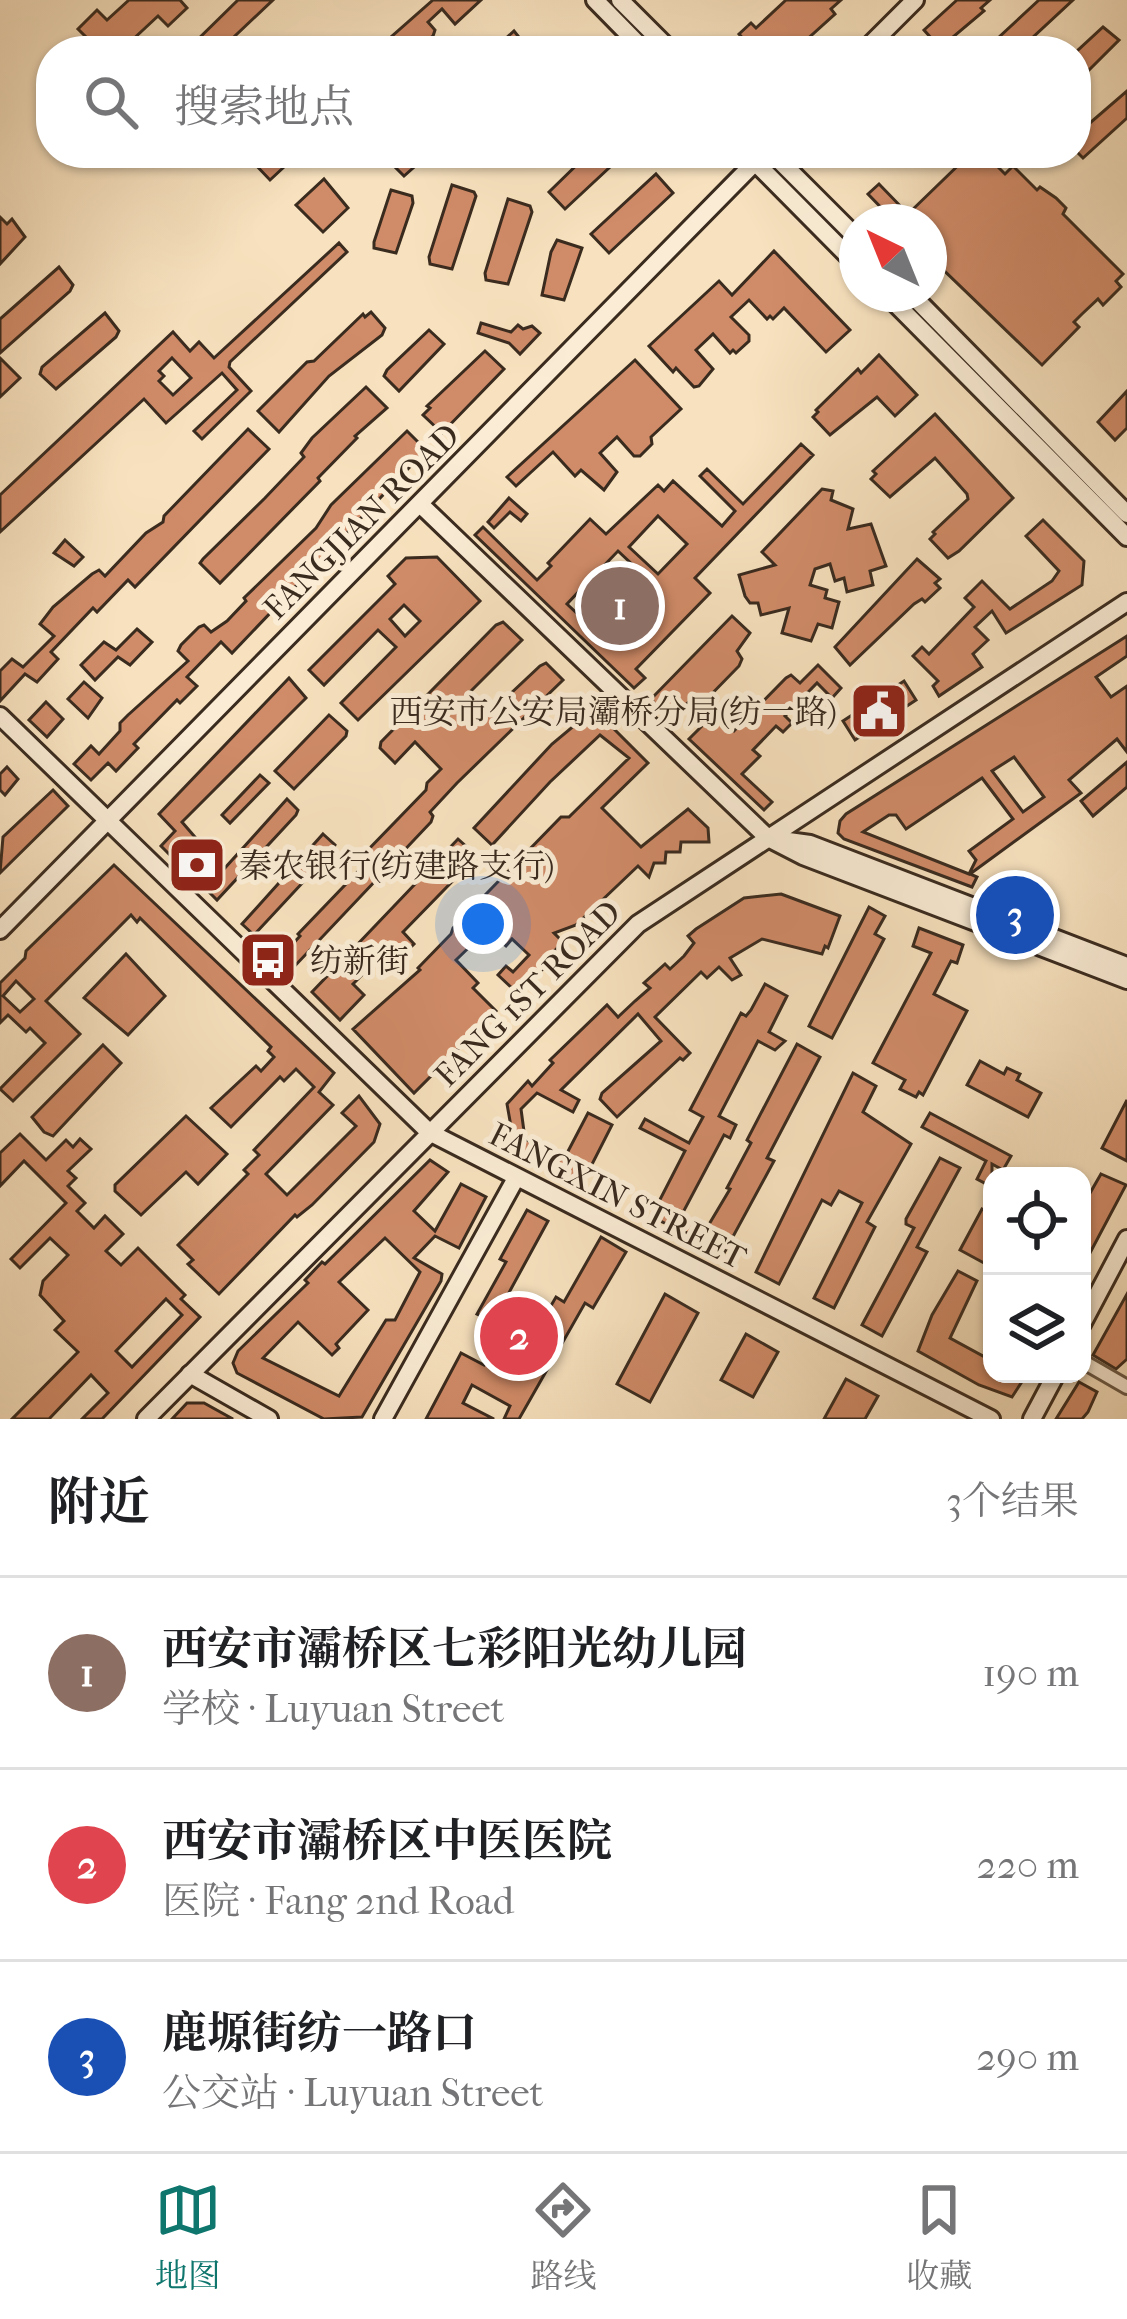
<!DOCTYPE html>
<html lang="zh">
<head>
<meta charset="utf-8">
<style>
  :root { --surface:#fff; --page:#f6f6f6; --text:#202124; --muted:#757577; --line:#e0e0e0; --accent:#0f766e }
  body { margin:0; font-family:"IM FELL French Canon","Noto Serif SC",serif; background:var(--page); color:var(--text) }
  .controls { position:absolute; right:36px; bottom:36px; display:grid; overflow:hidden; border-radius:24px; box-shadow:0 3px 9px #0004 }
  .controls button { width:108px; height:108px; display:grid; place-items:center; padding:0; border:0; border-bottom:3px solid var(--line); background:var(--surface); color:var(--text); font:60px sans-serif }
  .compass { position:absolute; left:839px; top:204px; width:108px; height:108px; border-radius:50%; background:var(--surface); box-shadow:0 3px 9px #0004; rotate:317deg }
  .you { position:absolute; left:483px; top:924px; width:42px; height:42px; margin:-30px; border:9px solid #fff; border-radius:50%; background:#1a73e8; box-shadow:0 0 0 18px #1a73e833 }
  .badge { display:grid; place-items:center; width:78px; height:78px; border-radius:50%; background:var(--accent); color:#fff; font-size:39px; font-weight:700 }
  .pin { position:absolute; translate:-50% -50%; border:6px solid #fff; box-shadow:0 3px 12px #0006 }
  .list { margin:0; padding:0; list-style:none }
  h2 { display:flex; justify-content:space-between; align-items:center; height:156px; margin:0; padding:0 48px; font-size:51px }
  h2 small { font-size:39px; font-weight:400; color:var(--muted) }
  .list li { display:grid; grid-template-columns:78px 1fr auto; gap:36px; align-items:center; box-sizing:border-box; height:192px; padding:0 48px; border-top:3px solid var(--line) }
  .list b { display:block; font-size:45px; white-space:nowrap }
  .list p { margin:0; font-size:39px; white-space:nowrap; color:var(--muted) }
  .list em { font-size:39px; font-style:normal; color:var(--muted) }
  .icon { flex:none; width:66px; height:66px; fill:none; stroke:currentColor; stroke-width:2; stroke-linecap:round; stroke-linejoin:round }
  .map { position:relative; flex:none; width:1127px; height:1419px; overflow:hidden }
  .search { position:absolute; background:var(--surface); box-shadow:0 3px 9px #0004; left:36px; right:36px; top:36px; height:132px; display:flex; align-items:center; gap:30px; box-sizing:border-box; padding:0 42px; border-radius:48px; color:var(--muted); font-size:45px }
  .sheet { height:732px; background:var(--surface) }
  nav { display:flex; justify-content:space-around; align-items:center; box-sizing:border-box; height:168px; border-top:3px solid var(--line); background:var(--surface); font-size:33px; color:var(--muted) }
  nav a { display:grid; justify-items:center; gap:6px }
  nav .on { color:var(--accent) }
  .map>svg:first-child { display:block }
  .building { fill:#d08b68; stroke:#3a2b1f; stroke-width:3; fill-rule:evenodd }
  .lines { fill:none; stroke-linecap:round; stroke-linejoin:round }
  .street-casing { stroke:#695847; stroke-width:18 }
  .secondary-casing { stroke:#3a2b1f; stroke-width:22 }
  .street { stroke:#faecd5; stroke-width:12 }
  .secondary { stroke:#faecd5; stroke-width:16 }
  .labels { text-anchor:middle; stroke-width:10; stroke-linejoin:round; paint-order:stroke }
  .street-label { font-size:33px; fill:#3a2b1f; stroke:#faecd5 }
  .poi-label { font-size:33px; fill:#3a2b1f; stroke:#faecd5; text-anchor:start }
</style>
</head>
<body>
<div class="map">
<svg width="1127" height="1419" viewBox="0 0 1127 1419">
  <rect width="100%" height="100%" fill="#f7e1be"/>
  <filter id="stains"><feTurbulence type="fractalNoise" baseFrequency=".00167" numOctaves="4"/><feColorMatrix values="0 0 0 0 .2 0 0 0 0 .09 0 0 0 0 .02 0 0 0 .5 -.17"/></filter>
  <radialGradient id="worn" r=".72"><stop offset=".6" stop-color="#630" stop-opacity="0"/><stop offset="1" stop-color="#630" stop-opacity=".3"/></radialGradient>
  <g class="building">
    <path d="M129,0H180L187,8L168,26L158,16L128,44L135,51H74L87,38L78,29L97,10L107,20Z"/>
    <path d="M238,0H273L219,51H186Z"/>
    <path d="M433,0H481L455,24L442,9L428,22L435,30L433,36L413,51H387L382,45Z"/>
    <path d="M786,0H841L831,9L835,14L794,51H754L739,34L751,23L756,28Z"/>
    <path d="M957,0H990L981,8L984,11L940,48L924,30Z"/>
    <path d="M1039,0H1073L1018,51H984Z"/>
    <path d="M1103,27L1119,40L1076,83V52Z"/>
    <path d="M514,31L530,51H492Z"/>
    <path d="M1127,91V118L1083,158L1076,151V135Z"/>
    <path d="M261,153H299L270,180L252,161Z"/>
    <path d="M398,153H430L404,176L389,161Z"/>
    <path d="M589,153H625L565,209L549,192Z"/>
    <path d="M971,153H984L1005,174L1013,166L1037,190L1040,187L1056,198L1066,208L1063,214L1123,274L1116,281L1121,287L1103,305L1098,299L1082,314L1074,322L1079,327L1042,365L929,256V222H895L868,194L879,184L908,214Z"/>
    <path d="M656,174L673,193L609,253L591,234Z"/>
    <path d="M324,179L348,208L323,232L296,205Z"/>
    <path d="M452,185L474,192L476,196L452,269L430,264L429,257Z"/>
    <path d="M391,190L412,196L413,203L396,253L374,248V242Z"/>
    <path d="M508,199L530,206L532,212L508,284L486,280L485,273Z"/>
    <path d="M0,217L7,224L12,219L25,237L0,264Z"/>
    <path d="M557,240L582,248L564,300L542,295L551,252Z"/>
    <path d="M339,243L347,252L230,362L229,367L251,391L202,439L194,431L237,390L222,373L166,423L144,399L0,532V495L173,332L190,351L199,342L214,358ZM172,358L191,378L173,395L159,381L164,376L159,371Z"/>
    <path d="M774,251L850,330L826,352L784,308L773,319L770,316L767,319L749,300L731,317L749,335V341L736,353L733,350L730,353L713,334L696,350L713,369L699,386L694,387L676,368L673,372L649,346L719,281L732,295Z"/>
    <path d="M59,267L73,285L70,291L0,353V319Z"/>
    <path d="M371,312L385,328L382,335L329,376L279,432L258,411L307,362L314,361L363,314L365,317Z"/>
    <path d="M105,313L119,331L116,337L56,389L40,374L42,367Z"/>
    <path d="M481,323L511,332L518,325L523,329L532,326L540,333L520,354L509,343L478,333Z"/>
    <path d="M429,330L444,344L399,391L384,376L387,370Z"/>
    <path d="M485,351L504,369L442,433L423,415L430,408L427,406Z"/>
    <path d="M879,355L917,395L895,416L877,397L830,435L813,417L818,412L816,410L858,369L861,373Z"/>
    <path d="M0,358L20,378L0,397Z"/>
    <path d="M635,360L681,409L651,437L652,444L640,456H634L617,437L600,453L617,472L604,490L581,470L575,476L553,452L516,486L507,477Z"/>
    <path d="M366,387L387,408L355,436L357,438L318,478L320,481L220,583L200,563L203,559L265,498L304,457L301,453L312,438Z"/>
    <path d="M1127,391V428L1115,440L1098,422Z"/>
    <path d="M935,414L1013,498L959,551L948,558L930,539L935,534L933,532L968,499L967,494L935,458L890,497L871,479L876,474L873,471Z"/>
    <path d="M248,429L269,449L135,587L128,580L97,612L93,608L51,652L58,659L37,682L25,674L0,701V671L12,659L23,667L54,636L40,624L53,607L92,574L99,570L105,576L146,533L163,522L164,516Z"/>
    <path d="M407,431L426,450L232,653L221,642L187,677L197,686L180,703L177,700L134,744L138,748L116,771L108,763L91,780L74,764L91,746L99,754L120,731V723L128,715L188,661L178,651L181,645L199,627L204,625L211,632L227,621L246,601L244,598L316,528L331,505Z"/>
    <path d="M801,444L813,455L695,578L710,593L636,669L645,678L634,688L475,535L483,527L537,580L551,566L548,563L590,519L606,534L658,485L664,491L673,481L722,526L735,511L700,476L707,469L743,504ZM658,516L687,544L658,574L629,547ZM618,551L652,583L627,608L594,576ZM585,585L617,616L600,635L567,604Z"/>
    <path d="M822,489L833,491L831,500L853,509L848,529L871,524L886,566L870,571L873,585L847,592L844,578L835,581L830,564L815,569L810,585L827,590L825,598L839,602L832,628L818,624L811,641L782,633L789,608L761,615L758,603H750L745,596L739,575L775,565L762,552Z"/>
    <path d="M509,498L527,514L521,521L510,512L494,528L488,522Z"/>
    <path d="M1043,520L1084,561L1082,585L1006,633L992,611L975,627L988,640L973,654L982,667L939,696L933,686L938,681L913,656L922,647L929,654L974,607L965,598L982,581L1010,609L1052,581L1059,571L1026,536Z"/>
    <path d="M65,540L83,557L74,566L54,553Z"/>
    <path d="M437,557L480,601L358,720L341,703L396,647L378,630L324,685L309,670L395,584L388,576L406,558ZM404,605L420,621L405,636L390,619Z"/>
    <path d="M917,559L940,579L935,583L940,588L925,602L922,599L914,604L850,665L835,647Z"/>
    <path d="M732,616L750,633L737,651L742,659L739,666L698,708L690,701L668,720L651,699Z"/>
    <path d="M503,622L522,640L456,706L476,726L540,666L546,663L563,680L457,783L430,812L433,816L431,822L291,970L279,959L300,936L298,934L369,860L365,853L426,790L427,783L441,769L415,742L395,763L380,748L381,742L496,625Z"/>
    <path d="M137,629L152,642L130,665L118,657L95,680L81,665L104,642L116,650Z"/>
    <path d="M1127,636V656L1096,677L1111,697L1127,686V752L1117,739L1069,780L1081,793L970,874L977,877L972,887L844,839L838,833L840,821L846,814ZM1014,757L1044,797L1023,812L992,771ZM982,778L1013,819L969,851L976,860L969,874L863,832L889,815H896L906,829Z"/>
    <path d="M818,665L841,688L832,698L817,683L785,716L792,723L783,732L776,726L753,750L760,756L742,774L772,802L764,810L689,739L715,713L734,731L786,678L791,675L800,683Z"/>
    <path d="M289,678L306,698L182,822L207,851L187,872L161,846L175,831L159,814Z"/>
    <path d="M904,681L916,700L855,740L843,721Z"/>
    <path d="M84,682L102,698L88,718L68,699Z"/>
    <path d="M46,702L63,719L47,737L29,720Z"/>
    <path d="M594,709L648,763L602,808L641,847L688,809L708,828L709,842H681L680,852H666L665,863H654L649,877L638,866L576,925L554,933L563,942L543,963L546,966L538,974L535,971L515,991L498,975L506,966L513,972L529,955L512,939L506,946L487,930L456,960L478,983L473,988L496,1011L414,1093L353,1029L420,970L418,968L451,934L453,928L561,817H569L629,758L600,735L550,782L492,845L474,828L552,744Z"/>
    <path d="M329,715L347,731L346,736L294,789L275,771Z"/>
    <path d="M1127,762V787L1093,816L1081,801Z"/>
    <path d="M7,767L18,779L5,795L0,790V774Z"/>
    <path d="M260,775L269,783L230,823L222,815Z"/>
    <path d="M53,790L68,806L0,873L3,837Z"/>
    <path d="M287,799L298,810L296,815L217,900L206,889Z"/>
    <path d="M323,834L335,845L333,850L254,935L242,924Z"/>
    <path d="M458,839L477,856L403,932L414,944L387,971L376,961L353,984L364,995L340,1020L312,992Z"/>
    <path d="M114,865L334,1073L319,1092L333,1105L266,1174L287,1195L356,1126L342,1113L359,1096L380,1124L374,1142L312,1205L297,1217L295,1215L219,1294L188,1264L193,1260L178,1245L248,1174L244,1170L259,1155L254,1150L314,1087L296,1069L284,1081L280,1077L231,1127L211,1108L256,1066L261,1071L274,1057L268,1051L271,1047L140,918L137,922L131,915L46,1001L80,1034L13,1101L0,1089L45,1043L30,1028L26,1032L8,1015L0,1023V983L25,958L26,951ZM16,981L34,999L20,1012L3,996Z"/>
    <path d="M781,894L840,916L828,948L825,946L822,954L762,939L730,958L741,975L732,980L719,967L707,978L701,972L655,1017L690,1053L683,1060L680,1058L617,1117L600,1099L602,1093L661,1041L638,1014L561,1090L579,1100L573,1112L537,1093L521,1109L525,1139L564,1159L588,1113L612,1125L582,1184L515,1149L507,1104L528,1081L532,1086L553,1063L550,1060L607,1005L618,1017L635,1001L650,988L644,983L665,964L670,969L684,956L694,943L688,936L696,929L744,898Z"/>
    <path d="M869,907L885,916L875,934L884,939L832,1038L809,1026Z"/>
    <path d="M919,928L963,945L957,963L951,961L934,994L967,1011L923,1095L919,1092L916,1097L900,1089L905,1080L873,1063L931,953L913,946Z"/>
    <path d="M126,954L165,996L128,1035L84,998Z"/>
    <path d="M765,984L787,996L769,1032L785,1041L775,1050L758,1041L719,1116L736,1125L730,1138L724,1135L680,1218L705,1231L730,1189L727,1188L751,1143L747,1140L797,1044L820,1057L767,1158L774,1161L723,1255L699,1242L701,1239L651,1217L685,1151L640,1128L645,1119L689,1143L703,1117L690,1110L741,1013L746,1016L751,1010Z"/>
    <path d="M103,1045L121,1063L53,1136L44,1132L32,1117Z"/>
    <path d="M980,1061L1004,1074L1007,1068L1020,1074L1017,1080L1041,1093L1028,1117L967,1085Z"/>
    <path d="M853,1073L876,1086L863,1112L911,1144L867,1222L875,1227L834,1308L814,1298L862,1203L839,1191L831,1205L822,1200L779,1284L756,1272Z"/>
    <path d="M1127,1100V1161L1102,1148Z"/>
    <path d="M930,1113L1011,1156L1003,1170L992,1164V1187L977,1179L986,1161L922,1127Z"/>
    <path d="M186,1116L227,1154L198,1184L186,1172L141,1215L115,1191V1185Z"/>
    <path d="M20,1134L46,1160L66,1140L73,1147L80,1139L91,1149L68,1171L76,1178L68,1186L85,1203L77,1211L94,1228L105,1216L123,1234L106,1251L121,1265L138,1248L185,1295L181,1299L200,1317L102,1419H82L108,1393L91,1375L49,1419H12L78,1352L55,1330L64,1321L40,1295L43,1281L68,1255L50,1238L20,1268L11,1259L66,1203L24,1161L0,1186V1153ZM166,1299L182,1315L132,1367L116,1351Z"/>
    <path d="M940,1158L960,1168L917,1247L927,1252L882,1336L862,1325L914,1228L906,1224V1219Z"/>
    <path d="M430,1160L448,1172L414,1211L435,1231L461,1184L486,1197L459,1248L435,1236L414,1258L442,1274L441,1281L362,1417L324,1419L237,1373L233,1363L238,1351L308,1283L305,1280L322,1262L325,1264ZM385,1238L420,1272L395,1320H386L339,1396L263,1358L298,1322L332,1355L339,1348L336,1344L368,1310L339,1282Z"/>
    <path d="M1101,1174L1126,1185L1082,1268V1207Z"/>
    <path d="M982,1209L992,1214V1260L987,1257L984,1263L960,1250Z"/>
    <path d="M527,1210L548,1221L493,1322L477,1314L506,1262L500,1259Z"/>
    <path d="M601,1237L626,1252L593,1308L585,1303L519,1419H504L510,1406L472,1385L463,1403L494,1419H426L461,1353L484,1365L499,1338L524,1352L556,1297L564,1302Z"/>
    <path d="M958,1271L977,1281L950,1338L992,1361V1374H1027L1012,1397L979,1385L918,1351L932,1315Z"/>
    <path d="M665,1294L698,1313L650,1402L617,1384Z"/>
    <path d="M1127,1294V1359L1116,1369L1093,1355Z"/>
    <path d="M746,1334L778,1352L753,1397L721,1380Z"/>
    <path d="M846,1379L878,1396L865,1419H824Z"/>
    <path d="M1079,1382L1097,1392L1088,1412L1082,1419H1056Z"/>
    <path d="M187,1403H204L233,1419H172Z"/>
  </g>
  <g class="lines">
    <defs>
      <path id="street" d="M1082,1361L1127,1387"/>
      <g id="secondary">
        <path d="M595,0L645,51"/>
        <path d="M620,0L671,51"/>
        <path d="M864,51L915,0"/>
        <path d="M746,153L857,265"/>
        <path d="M772,153L857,238"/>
        <path d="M886,294L1127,537"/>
        <path d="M911,294L1127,514"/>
        <path d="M420,504L768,838L803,856L1127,980"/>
        <path d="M0,716L429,1132L991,1419"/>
        <path d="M781,840L810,844L1127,966"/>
        <path d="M0,930L764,153"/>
        <path d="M1082,1324L1127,1239"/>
        <path d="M190,1374L269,1419"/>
        <path d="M146,1419L638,924L1127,602"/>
        <path d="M383,1419L516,1178"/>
        <path d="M1032,1419L1056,1374"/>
      </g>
    </defs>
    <use href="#street" class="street-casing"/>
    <use href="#secondary" class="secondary-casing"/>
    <use href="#street" class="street"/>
    <use href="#secondary" class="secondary"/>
  </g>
  <defs>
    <symbol id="civic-square" viewBox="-11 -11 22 22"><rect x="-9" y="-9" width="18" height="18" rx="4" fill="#8f2418" stroke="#faecd5"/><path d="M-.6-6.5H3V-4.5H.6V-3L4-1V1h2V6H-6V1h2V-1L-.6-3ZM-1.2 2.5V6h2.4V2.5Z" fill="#fff"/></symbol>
    <symbol id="bank-square" viewBox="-11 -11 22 22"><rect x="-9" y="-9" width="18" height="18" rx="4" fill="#8f2418" stroke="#faecd5"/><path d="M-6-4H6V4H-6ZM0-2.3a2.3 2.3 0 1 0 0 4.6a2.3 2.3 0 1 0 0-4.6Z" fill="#fff"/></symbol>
    <symbol id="bus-square" viewBox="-11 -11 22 22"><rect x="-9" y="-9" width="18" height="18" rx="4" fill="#8f2418" stroke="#faecd5"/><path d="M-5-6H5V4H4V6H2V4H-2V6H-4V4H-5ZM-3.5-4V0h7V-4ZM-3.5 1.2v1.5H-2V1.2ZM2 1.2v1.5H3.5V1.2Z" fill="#fff"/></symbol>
  </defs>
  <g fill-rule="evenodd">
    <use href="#civic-square" x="846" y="678" width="66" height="66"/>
    <use href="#bank-square" x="164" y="832" width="66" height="66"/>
    <use href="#bus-square" x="235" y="927" width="66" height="66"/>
  </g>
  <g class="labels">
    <g class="street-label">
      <text transform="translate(361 521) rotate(-45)" y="12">FANGJIAN ROAD</text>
      <text transform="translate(527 993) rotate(-45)" y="12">FANG 1ST ROAD</text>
      <text transform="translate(618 1195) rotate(27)" y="12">FANGXIN STREET</text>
    </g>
    <g class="poi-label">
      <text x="837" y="723" text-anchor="end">西安市公安局灞桥分局(纺一路)</text>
      <text x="239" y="877">秦农银行(纺建路支行)</text>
      <text x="310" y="972">纺新街</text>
    </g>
  </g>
  <rect width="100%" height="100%" filter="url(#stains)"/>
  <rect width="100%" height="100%" fill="url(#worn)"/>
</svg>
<div class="controls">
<button><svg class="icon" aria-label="locate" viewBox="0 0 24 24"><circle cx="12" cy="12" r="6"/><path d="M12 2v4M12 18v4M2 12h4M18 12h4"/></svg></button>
<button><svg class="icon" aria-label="layers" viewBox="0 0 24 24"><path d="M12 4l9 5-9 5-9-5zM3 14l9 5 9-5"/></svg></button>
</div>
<svg class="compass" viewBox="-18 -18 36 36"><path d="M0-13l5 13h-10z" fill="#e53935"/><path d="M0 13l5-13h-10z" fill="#757577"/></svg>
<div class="you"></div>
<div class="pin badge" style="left:620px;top:606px;background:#8d6e63">1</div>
<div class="pin badge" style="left:519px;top:1336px;background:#e0444e">2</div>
<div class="pin badge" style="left:1015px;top:915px;background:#1a4fb4">3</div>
<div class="search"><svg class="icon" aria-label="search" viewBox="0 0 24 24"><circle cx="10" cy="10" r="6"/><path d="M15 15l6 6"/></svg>搜索地点</div>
</div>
<section class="sheet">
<h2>附近<small>3个结果</small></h2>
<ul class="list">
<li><span class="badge" style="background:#8d6e63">1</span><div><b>西安市灞桥区七彩阳光幼儿园</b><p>学校 · Luyuan Street</p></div><em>190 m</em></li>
<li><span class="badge" style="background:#e0444e">2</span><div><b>西安市灞桥区中医医院</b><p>医院 · Fang 2nd Road</p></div><em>220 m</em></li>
<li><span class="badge" style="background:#1a4fb4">3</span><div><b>鹿塬街纺一路口</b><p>公交站 · Luyuan Street</p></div><em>290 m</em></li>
</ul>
</section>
<nav>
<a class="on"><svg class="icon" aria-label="map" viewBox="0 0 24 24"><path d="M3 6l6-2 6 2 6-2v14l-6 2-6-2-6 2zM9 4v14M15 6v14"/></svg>地图</a>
<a><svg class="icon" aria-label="directions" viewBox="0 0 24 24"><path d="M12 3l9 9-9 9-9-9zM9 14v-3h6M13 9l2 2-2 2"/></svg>路线</a>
<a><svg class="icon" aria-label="saved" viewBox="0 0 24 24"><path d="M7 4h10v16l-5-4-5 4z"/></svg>收藏</a>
</nav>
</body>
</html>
